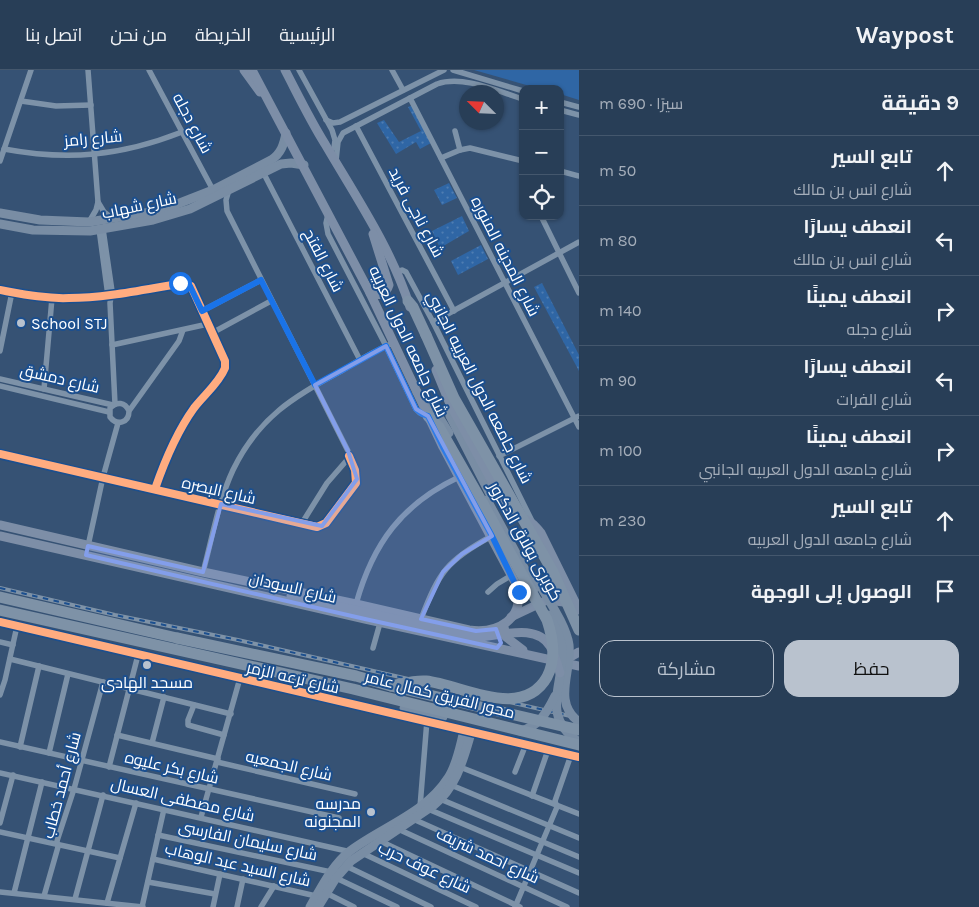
<!DOCTYPE html>
<html lang="ar">
<head>
<meta charset="utf-8">
<style>
  :root { --surface:#283e57; --page:#30455d; --text:#f1f3f6; --muted:#a5aeba; --line:#44576d; --accent:#b9c2ce }
  body { margin:0; font-family:Karla,Cairo,sans-serif; background:var(--page); color:var(--text); direction:rtl }
  .controls { position:absolute; right:15px; top:15px; display:grid; overflow:hidden; border-radius:10px; box-shadow:0 1px 4px #0004 }
  .controls button { width:45px; height:45px; display:grid; place-items:center; padding:0; border:0; border-bottom:1px solid var(--line); background:var(--surface); color:var(--text); font:25px sans-serif }
  .compass { position:absolute; left:459px; top:15px; width:45px; height:45px; border-radius:50%; background:var(--surface); box-shadow:0 1px 4px #0004; rotate:294deg }
  .stop { position:absolute; width:15px; height:15px; margin:-11px; border:4px solid #1a73e8; border-radius:50%; background:#fff }
  .stop.end { background:#1a73e8; border-color:#fff; box-shadow:0 1px 5px #0008 }
  .list { margin:0; padding:0; list-style:none }
  h2 { display:flex; justify-content:space-between; align-items:center; height:65px; margin:0; padding:0 20px; font-size:21px }
  h2 small { font-size:16px; font-weight:400; color:var(--muted) }
  .list li { display:grid; grid-template-columns:32px 1fr auto; gap:15px; align-items:center; box-sizing:border-box; height:70px; padding:0 20px; border-top:1px solid var(--line) }
  .list b { display:block; font-size:19px; white-space:nowrap }
  .list p { margin:0; font-size:16px; white-space:nowrap; color:var(--muted) }
  .list em { font-size:16px; font-style:normal; color:var(--muted) }
  .actions { display:flex; gap:10px; padding:15px 20px }
  .actions a { flex:1; padding:11px 0; border:1px solid var(--accent); border-radius:15px; text-align:center; font-size:18px; color:var(--accent) }
  .actions .main { background:var(--accent); color:#111 }
  .icon { flex:none; width:28px; height:28px; fill:none; stroke:currentColor; stroke-width:2; stroke-linecap:round; stroke-linejoin:round }
  .map { position:relative; flex:none; width:579px; height:837px; overflow:hidden; direction:ltr }
  header { display:flex; align-items:center; gap:30px; box-sizing:border-box; height:70px; padding:0 25px; background:var(--surface); border-bottom:1px solid var(--line) }
  header strong { font-size:24px }
  nav { display:flex; gap:28px; margin-inline-start:auto; font-size:18px }
  main { display:flex }
  aside { flex:1; background:var(--surface) }
  .map>svg:first-child { display:block }
  .grass { fill:#2f66a5 }
  .park { fill:url(#park-dots) }
  .lines { fill:none; stroke-linecap:round; stroke-linejoin:round }
  .street { stroke:#7d92a8; stroke-width:5.5 }
  .secondary { stroke:#798da4; stroke-width:9 }
  .primary { stroke:#7d8ea7; stroke-width:9 }
  .highway { stroke:#7e92a7; stroke-width:11 }
  .rail-casing { stroke:#7e92a7; stroke-width:4 }
  .rail { stroke:#1b4f8f; stroke-width:2; stroke-dasharray:5.5; stroke-linecap:butt }
  .secondary-bridge { stroke:#798da4; stroke-width:9 }
  .primary-bridge { stroke:#7d8ea7; stroke-width:9 }
  .highway-bridge { stroke:#7e92a7; stroke-width:11 }
  .cycleway-casing { stroke:#1b4f8f; stroke-width:11 }
  .cycleway { stroke:#ffac80; stroke-width:8 }
  .route { stroke:#1a73e8; stroke-width:6 }
  .marked { fill:#839eea; fill-opacity:0.2; stroke:#839eea; stroke-width:4; stroke-linejoin:round }
  .poi-dot { fill:#b9c2ce; stroke:#1b4f8f; stroke-width:2 }
  .labels { text-anchor:middle; stroke-width:4; stroke-linejoin:round; paint-order:stroke }
  .street-label { font-size:16px; fill:#fff; stroke:#1b4f8f }
  .poi-label { font-size:16px; fill:#fff; stroke:#1b4f8f; text-anchor:start }
</style>
</head>
<body>
<header>
<strong>Waypost</strong>
<nav><a>الرئيسية</a><a>الخريطة</a><a>من نحن</a><a>اتصل بنا</a></nav>
</header>
<main>
<aside>
<h2>9 دقيقة<small>سيرًا · 690 m</small></h2>
<ul class="list">
<li><svg class="icon" aria-label="ahead" viewBox="0 0 24 24"><path d="M12 20V5M6 11l6-6 6 6"/></svg><div><b>تابع السير</b><p>شارع انس بن مالك</p></div><em>50 m</em></li>
<li><svg class="icon" aria-label="left" viewBox="0 0 24 24"><path d="M17 20v-9H6M10 6l-5 5 5 5"/></svg><div><b>انعطف يسارًا</b><p>شارع انس بن مالك</p></div><em>80 m</em></li>
<li><svg class="icon" aria-label="right" viewBox="0 0 24 24"><path d="M7 20v-9h11M14 6l5 5-5 5"/></svg><div><b>انعطف يمينًا</b><p>شارع دجله</p></div><em>140 m</em></li>
<li><svg class="icon" aria-label="left" viewBox="0 0 24 24"><path d="M17 20v-9H6M10 6l-5 5 5 5"/></svg><div><b>انعطف يسارًا</b><p>شارع الفرات</p></div><em>90 m</em></li>
<li><svg class="icon" aria-label="right" viewBox="0 0 24 24"><path d="M7 20v-9h11M14 6l5 5-5 5"/></svg><div><b>انعطف يمينًا</b><p>شارع جامعه الدول العربيه الجانبي</p></div><em>100 m</em></li>
<li><svg class="icon" aria-label="ahead" viewBox="0 0 24 24"><path d="M12 20V5M6 11l6-6 6 6"/></svg><div><b>تابع السير</b><p>شارع جامعه الدول العربيه</p></div><em>230 m</em></li>
<li><svg class="icon" aria-label="arrive" viewBox="0 0 24 24"><path d="M6 21V4h12l-3 4 3 4H6"/></svg><div><b>الوصول إلى الوجهة</b></div></li>
</ul>
<div class="actions"><a class="main">حفظ</a><a>مشاركة</a></div>
</aside>
<div class="map">
<svg width="579" height="837" viewBox="0 0 579 837">
  <defs>
    <pattern id="park-dots" width="8" height="8" patternUnits="userSpaceOnUse" patternTransform="scale(1.25)"><rect width="8" height="8" fill="#2f66a5"/><path d="M2 2h.1M6 6h.1" fill="none" stroke="#4e7db2" stroke-width="1.8" stroke-linecap="round"/></pattern>
  </defs>
  <rect width="100%" height="100%" fill="#365274"/>
  <path class="grass" d="M474,0H579V30L560,24V19H540Z"/>
  <g class="park">
    <path d="M413,35L431,73L420,79L416,72L396,84L377,53L384,50L399,72L421,61L408,37Z"/>
    <path d="M449,113L457,128L442,135L434,120Z"/>
    <path d="M462,146L469,161L440,178L432,161Z"/>
    <path d="M481,175L488,189L458,205L451,191Z"/>
    <path d="M542,213L579,285V301L534,217Z"/>
  </g>
  <g class="lines">
    <g class="street">
      <path d="M88,0L98,132L96,140L89,152"/>
      <path d="M149,0L213,120"/>
      <path d="M299,0L332,60L335,70L334,78"/>
      <path d="M392,0L403,20"/>
      <path d="M453,0L523,21"/>
      <path d="M410,28L579,357"/>
      <path d="M21,31L56,36L91,35"/>
      <path d="M560,32L579,37"/>
      <path d="M560,40L579,45"/>
      <path d="M326,50L333,53L340,52L444,0"/>
      <path d="M356,56L454,241"/>
      <path d="M455,61L460,80"/>
      <path d="M4,79C68,91 121,86 182,62"/>
      <path d="M441,88L460,80L470,78L523,91"/>
      <path d="M0,91L31,0"/>
      <path d="M336,91L338,72L343,63L437,14C463,5 497,21 523,29"/>
      <path d="M560,101L579,106"/>
      <path d="M263,102L360,290"/>
      <path d="M229,120L226,130L227,141L348,381L347,390L327,413L302,453"/>
      <path d="M98,132L104,142L112,148"/>
      <path d="M328,144L326,153L328,164L386,276L416,339L420,343L428,346"/>
      <path d="M541,146L579,223"/>
      <path d="M99,159L108,226"/>
      <path d="M103,159L112,221L110,233L115,334"/>
      <path d="M396,202L402,200L406,202L433,252L533,453"/>
      <path d="M0,220C22,224 46,229 69,228C107,228 146,219 184,213L191,216L225,291V298C219,313 204,325 194,338C176,363 165,390 155,419"/>
      <path d="M202,241L261,210"/>
      <path d="M433,252L579,172"/>
      <path d="M212,263L271,231"/>
      <path d="M112,275L208,254"/>
      <path d="M0,281L12,222"/>
      <path d="M0,309L113,335"/>
      <path d="M0,316L109,342"/>
      <path d="M44,319L52,228"/>
      <path d="M129,341C125,332 117,331 110,338V347C117,356 129,353 129,341L179,271L183,260"/>
      <path d="M0,384L317,457L326,453L356,413L355,400L349,386"/>
      <path d="M499,386L579,346"/>
      <path d="M88,476L103,407L118,353"/>
      <path d="M203,502C212,469 218,432 233,400C258,348 294,326 343,300C359,290 376,280 393,273"/>
      <path d="M488,522L497,514L512,505"/>
      <path d="M356,534C373,473 402,434 459,407"/>
      <path d="M421,549C439,502 447,490 492,466"/>
      <path d="M0,572L13,575"/>
      <path d="M373,578L380,553"/>
      <path d="M10,589L231,644"/>
      <path d="M0,625L5,610L17,556"/>
      <path d="M194,635L188,650V655L224,665"/>
      <path d="M117,665L218,689"/>
      <path d="M0,672L339,748"/>
      <path d="M152,673L164,627"/>
      <path d="M20,677L39,596"/>
      <path d="M49,683L68,604"/>
      <path d="M217,692L355,724"/>
      <path d="M109,697L138,585"/>
      <path d="M460,697L579,744"/>
      <path d="M515,702L526,674"/>
      <path d="M0,703L351,782"/>
      <path d="M451,715L579,768"/>
      <path d="M532,726L548,680"/>
      <path d="M440,729L579,787"/>
      <path d="M420,737L427,650"/>
      <path d="M428,739L579,803"/>
      <path d="M201,747L240,608"/>
      <path d="M413,749L579,823"/>
      <path d="M0,753L13,705"/>
      <path d="M398,759L567,837"/>
      <path d="M0,762L120,788"/>
      <path d="M158,765L331,802"/>
      <path d="M380,771L520,837"/>
      <path d="M362,783L476,837"/>
      <path d="M153,789L316,826"/>
      <path d="M346,796L431,837"/>
      <path d="M336,808L397,837"/>
      <path d="M148,812L215,824"/>
      <path d="M0,822L143,837"/>
      <path d="M14,823L42,712"/>
      <path d="M326,823L354,837"/>
      <path d="M44,826L58,777L57,771L74,719L103,612"/>
      <path d="M75,829L103,725"/>
      <path d="M107,833L136,733"/>
      <path d="M142,837L164,739"/>
      <path d="M213,837L220,804"/>
      <path d="M237,837L243,809"/>
      <path d="M261,837L274,816"/>
      <path d="M515,837L557,737L555,731L571,685"/>
    </g>
    <g class="secondary">
      <path d="M0,143L40,150L89,152L151,142L167,138L213,120L271,90C281,84 284,74 286,63"/>
      <path d="M0,154L33,160L90,161L153,150L190,139L281,94L291,93L304,95"/>
      <path d="M417,322L432,336L449,363"/>
      <path d="M450,334L449,340L450,346L492,428"/>
      <path d="M0,552L579,687"/>
      <path d="M404,638L424,643"/>
      <path d="M310,837C321,818 332,795 350,781C382,757 426,743 448,708C457,695 460,676 464,661"/>
      <path d="M318,837L336,808L351,791L434,735C457,716 463,690 471,663"/>
    </g>
    <g class="primary">
      <path d="M244,0L260,22"/>
      <path d="M285,0C298,25 310,50 325,74C356,127 391,178 410,237"/>
      <path d="M370,223C379,226 386,225 389,215L373,164"/>
      <path d="M436,300L450,334L505,435C511,444 516,445 525,449C532,452 536,457 541,463L579,540"/>
      <path d="M0,455L203,502L356,534L469,560C498,564 525,549 517,516L443,377L370,223L252,0"/>
      <path d="M0,466L365,549L579,596"/>
      <path d="M511,547L547,530L572,533"/>
      <path d="M504,557L506,567L523,580"/>
      <path d="M562,588L572,586L579,582"/>
    </g>
    <g class="highway">
      <path d="M408,231L413,237L426,265"/>
      <path d="M428,346L439,357L482,432"/>
      <path d="M177,568L356,606L391,616"/>
    </g>
    <defs>
      <path id="rail" d="M0,518L115,545L238,570L579,648"/>
    </defs>
    <use href="#rail" class="rail-casing"/>
    <use href="#rail" class="rail"/>
    <g class="secondary-bridge">
      <path d="M487,430L535,518"/>
      <path d="M536,508C546,527 566,554 569,575C572,602 552,632 579,652"/>
      <path d="M549,545C554,555 561,566 562,578C565,613 539,646 579,672"/>
      <path d="M424,643L443,647"/>
      <path d="M520,661C539,657 547,642 555,626"/>
    </g>
    <path class="primary-bridge" d="M291,526L476,567C499,567 535,552 550,576C555,584 557,594 560,603"/>
    <g class="highway-bridge">
      <path d="M426,265L454,328L553,502L579,560"/>
      <path d="M0,527L177,568"/>
      <path d="M0,540L353,619L579,675"/>
      <path d="M391,616C402,614 414,610 426,611C463,615 522,651 547,607C556,590 553,568 547,550L482,432"/>
      <path d="M395,617L579,660"/>
    </g>
    <defs>
      <g id="cycleway">
        <path d="M0,220C22,224 46,229 69,228C107,228 146,219 184,213L191,216L225,291V298C219,313 204,325 194,338C176,363 165,390 155,419"/>
        <path d="M0,384L317,457L326,453L356,413L355,400L349,386"/>
        <path d="M0,552L579,687"/>
      </g>
    </defs>
    <use href="#cycleway" class="cycleway-casing"/>
    <use href="#cycleway" class="cycleway"/>
  </g>
  <g class="lines">
    <path class="route" d="M180,213H187L190,216L202,241L261,210L315,315L386,276L416,339L422,344L428,346L443,377L492,466L519,522"/>
  </g>
  <path class="marked" d="M386,276L416,339L428,346L492,466L462,484L443,502L421,549L476,561L496,559L501,573L497,578L365,549L86,485L88,476L203,502L221,434L322,456L357,409L348,381L315,315Z"/>
  <g class="poi-dot">
    <circle cx="21" cy="253" r="5"/>
    <circle cx="147" cy="595" r="5"/>
    <circle cx="371" cy="742" r="5"/>
  </g>
  <g class="labels">
    <g class="street-label">
      <text transform="translate(193 53) rotate(62)" y="6">شارع دجله</text>
      <text transform="translate(93 68) rotate(-5)" y="6">شارع رامز</text>
      <text transform="translate(139 135) rotate(-12)" y="6">شارع شهاب</text>
      <text transform="translate(417 142) rotate(62)" y="6">شارع ناجى فريد</text>
      <text transform="translate(506 186) rotate(63)" y="6">شارع المدينه المنوره</text>
      <text transform="translate(324 190) rotate(63)" y="6">شارع الفتح</text>
      <text transform="translate(409 271) rotate(65)" y="6">شارع جامعه الدول العربيه</text>
      <text transform="translate(60 308) rotate(13)" y="6">شارع دمشق</text>
      <text transform="translate(480 317) rotate(63)" y="6">شارع جامعه الدول العربيه الجانبي</text>
      <text transform="translate(219 420) rotate(13)" y="6">شارع البصره</text>
      <text transform="translate(526 471) rotate(61)" y="6">كوبرى بولاق الدكرور</text>
      <text transform="translate(293 517) rotate(13)" y="6">شارع السودان</text>
      <text transform="translate(293 607) rotate(13)" y="6">شارع ترعه الزمر</text>
      <text transform="translate(440 624) rotate(14)" y="6">محور الفريق كمال عامر</text>
      <text transform="translate(289 695) rotate(13)" y="6">شارع الجمعيه</text>
      <text transform="translate(172 697) rotate(13)" y="6">شارع بكر عليوه</text>
      <text transform="translate(61 715) rotate(-75)" y="6">شارع أحمد خطاب</text>
      <text transform="translate(183 729) rotate(13)" y="6">شارع مصطفى العسال</text>
      <text transform="translate(248 770) rotate(12)" y="6">شارع سليمان الفارسى</text>
      <text transform="translate(488 785) rotate(25)" y="6">شارع احمد شريف</text>
      <text transform="translate(238 794) rotate(13)" y="6">شارع السيد عبد الوهاب</text>
      <text transform="translate(425 797) rotate(25)" y="6">شارع عوف حرب</text>
    </g>
    <g class="poi-label">
      <text x="31" y="259">School STJ</text>
      <text x="147" y="618" text-anchor="middle">مسجد الهادى</text>
      <text x="361" y="739" text-anchor="end">مدرسه<tspan x="361" dy="18">المجنونه</tspan></text>
    </g>
  </g>
</svg>
<div class="controls">
<button>+</button>
<button>−</button>
<button><svg class="icon" aria-label="locate" viewBox="0 0 24 24"><circle cx="12" cy="12" r="6"/><path d="M12 2v4M12 18v4M2 12h4M18 12h4"/></svg></button>
</div>
<svg class="compass" viewBox="-18 -18 36 36"><path d="M0-13l5 13h-10z" fill="#e53935"/><path d="M0 13l5-13h-10z" fill="#a5aeba"/></svg>
<div class="stop" style="left:180px;top:213px"></div>
<div class="stop end" style="left:519px;top:522px"></div>
</div>
</main>
</body>
</html>
